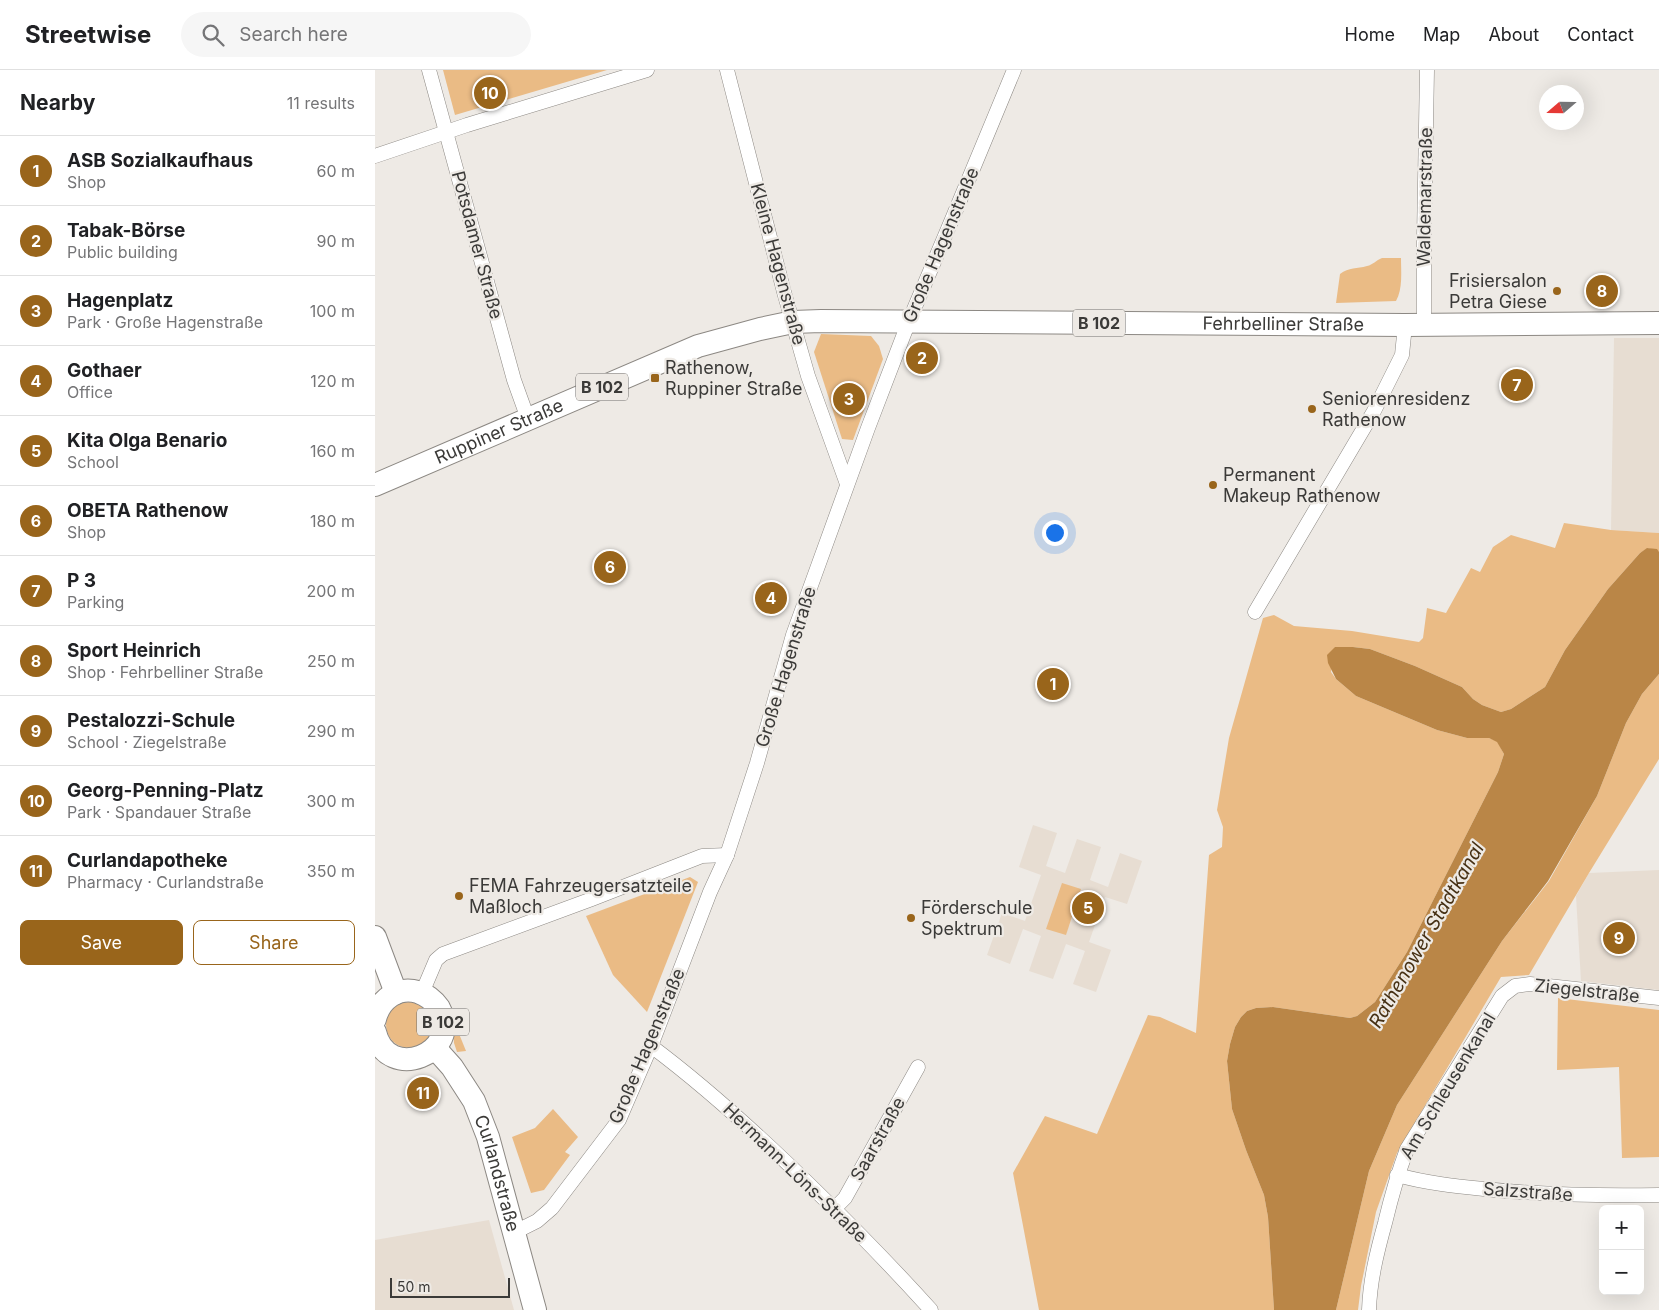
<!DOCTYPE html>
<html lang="en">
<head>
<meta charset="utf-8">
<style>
  :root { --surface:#fff; --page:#f6f6f6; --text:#202124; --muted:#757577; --line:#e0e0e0; --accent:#99651b }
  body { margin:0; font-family:Inter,sans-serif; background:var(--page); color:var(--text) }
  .controls { position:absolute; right:15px; bottom:15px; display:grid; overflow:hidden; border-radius:8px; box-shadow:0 5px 20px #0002 }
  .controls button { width:45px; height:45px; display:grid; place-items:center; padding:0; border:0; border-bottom:1px solid var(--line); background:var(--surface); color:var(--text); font:25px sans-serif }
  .compass { position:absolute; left:1164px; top:15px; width:45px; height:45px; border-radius:50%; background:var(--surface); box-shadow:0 5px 20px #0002; rotate:250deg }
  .scale { position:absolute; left:15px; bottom:12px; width:120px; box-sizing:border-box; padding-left:5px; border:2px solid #3b3a38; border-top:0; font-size:14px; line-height:18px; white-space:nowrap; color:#3b3a38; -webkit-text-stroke:4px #eeeae5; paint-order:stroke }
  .you { position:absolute; left:679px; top:462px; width:18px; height:18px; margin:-12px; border:4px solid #fff; border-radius:50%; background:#1a73e8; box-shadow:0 0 0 8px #1a73e833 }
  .badge { display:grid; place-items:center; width:32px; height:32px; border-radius:50%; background:var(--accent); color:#fff; font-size:16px; font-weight:700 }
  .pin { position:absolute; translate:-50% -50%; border:2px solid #fff; box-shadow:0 1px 5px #0006 }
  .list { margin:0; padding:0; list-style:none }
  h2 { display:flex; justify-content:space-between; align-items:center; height:65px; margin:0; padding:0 20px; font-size:21px }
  h2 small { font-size:16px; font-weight:400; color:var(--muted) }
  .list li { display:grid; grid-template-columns:32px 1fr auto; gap:15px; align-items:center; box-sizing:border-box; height:70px; padding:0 20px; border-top:1px solid var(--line) }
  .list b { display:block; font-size:19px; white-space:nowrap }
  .list p { margin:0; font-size:16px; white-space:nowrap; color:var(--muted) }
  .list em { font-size:16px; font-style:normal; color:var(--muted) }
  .actions { display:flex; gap:10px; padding:15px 20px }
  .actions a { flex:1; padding:11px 0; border:1px solid var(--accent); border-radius:8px; text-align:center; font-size:18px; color:var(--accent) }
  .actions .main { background:var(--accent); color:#fff }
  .icon { flex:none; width:28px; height:28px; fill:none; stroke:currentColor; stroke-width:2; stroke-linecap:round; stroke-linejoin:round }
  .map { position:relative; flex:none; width:1284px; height:1240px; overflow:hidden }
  header { display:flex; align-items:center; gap:30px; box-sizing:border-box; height:70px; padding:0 25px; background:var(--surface); border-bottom:1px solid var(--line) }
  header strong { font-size:24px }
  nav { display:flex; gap:28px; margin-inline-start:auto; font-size:18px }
  .search { width:350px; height:45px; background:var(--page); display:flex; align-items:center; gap:12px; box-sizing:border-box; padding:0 18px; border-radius:28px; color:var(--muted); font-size:19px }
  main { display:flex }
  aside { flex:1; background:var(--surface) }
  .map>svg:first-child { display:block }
  .built { fill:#e7ddd2 }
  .green { fill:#eabb85 }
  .water { fill:#ba8647 }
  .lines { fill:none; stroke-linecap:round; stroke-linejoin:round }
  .minor-casing { stroke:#8c8883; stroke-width:15 }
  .primary-casing { stroke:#8c8883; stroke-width:24 }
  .minor { stroke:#fff; stroke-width:14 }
  .primary { stroke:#fff; stroke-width:22 }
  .poi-dot { fill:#99651b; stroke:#eeeae5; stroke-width:2 }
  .labels { text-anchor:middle; stroke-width:4.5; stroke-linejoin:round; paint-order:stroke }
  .shield { fill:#eeeae5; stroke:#716f6c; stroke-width:1 }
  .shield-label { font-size:16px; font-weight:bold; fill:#3b3a38 }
  .street-label { font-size:18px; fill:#3b3a38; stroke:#eeeae5 }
  .poi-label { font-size:18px; fill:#3b3a38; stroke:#eeeae5; text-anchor:start }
  .water-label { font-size:19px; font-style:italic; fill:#463014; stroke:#eeeae5 }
</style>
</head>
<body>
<header>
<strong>Streetwise</strong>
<div class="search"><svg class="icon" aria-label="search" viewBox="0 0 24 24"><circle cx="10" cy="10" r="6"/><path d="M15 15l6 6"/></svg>Search here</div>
<nav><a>Home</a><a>Map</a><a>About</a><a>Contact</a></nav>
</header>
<main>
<aside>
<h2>Nearby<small>11 results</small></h2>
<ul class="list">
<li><span class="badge">1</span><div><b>ASB Sozialkaufhaus</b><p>Shop</p></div><em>60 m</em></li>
<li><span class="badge">2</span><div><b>Tabak-Börse</b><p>Public building</p></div><em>90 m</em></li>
<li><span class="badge">3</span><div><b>Hagenplatz</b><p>Park · Große Hagenstraße</p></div><em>100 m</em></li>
<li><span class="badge">4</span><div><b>Gothaer</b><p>Office</p></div><em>120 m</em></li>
<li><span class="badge">5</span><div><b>Kita Olga Benario</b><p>School</p></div><em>160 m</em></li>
<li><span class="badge">6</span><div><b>OBETA Rathenow</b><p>Shop</p></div><em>180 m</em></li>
<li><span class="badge">7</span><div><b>P 3</b><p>Parking</p></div><em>200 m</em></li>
<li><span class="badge">8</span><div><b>Sport Heinrich</b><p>Shop · Fehrbelliner Straße</p></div><em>250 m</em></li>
<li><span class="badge">9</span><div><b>Pestalozzi-Schule</b><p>School · Ziegelstraße</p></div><em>290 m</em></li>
<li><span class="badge">10</span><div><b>Georg-Penning-Platz</b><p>Park · Spandauer Straße</p></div><em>300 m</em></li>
<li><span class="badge">11</span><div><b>Curlandapotheke</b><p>Pharmacy · Curlandstraße</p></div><em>350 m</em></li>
</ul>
<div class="actions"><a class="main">Save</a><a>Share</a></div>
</aside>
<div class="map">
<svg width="1284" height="1240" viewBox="0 0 1284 1240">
  <rect width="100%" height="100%" fill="#eeeae5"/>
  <g class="built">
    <path d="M1239,268H1284V463L1236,460Z"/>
    <path d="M658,755L682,763L671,796L690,803L702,769L726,777L715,810L733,817L745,783L767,791L752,834L730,827L714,872L736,880L721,922L698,914L710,881L691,874L678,909L654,901L666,866L648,859L635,894L612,885L627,843L650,851L666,805L644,797Z"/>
    <path d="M1284,800V920L1206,911L1201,826L1214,803Z"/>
    <path d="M114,1150L139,1240H0V1170Z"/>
  </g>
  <g class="green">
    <path d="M68,0H232L80,45Z"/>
    <path d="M1007,188H1026C1026,201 1028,219 1021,231L961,233L965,204C974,197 982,199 992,196C998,195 1001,190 1007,188Z"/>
    <path d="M446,264L496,266L504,276L508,289L478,370L467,369L439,282Z"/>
    <path d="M1189,453L1236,460L1284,463V482L1273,478L1265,483L1233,519L1190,580L1170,617L1136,639L1126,642L1107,635L1098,629L1087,617L1040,596L995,579L978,577H960L956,602L961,609L981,626L1062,660L1092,668H1114L1122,671L1129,684L1123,702L1032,882L1000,932L982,946L975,948L898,937L881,938L872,941L866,947L860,957L855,974L852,991L857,1039L871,1080L889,1125L893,1147L899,1240H664L638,1103L670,1046L722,1064L773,945L785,947L821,963L834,785L847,777L848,757L842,740L854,668L888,548L899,545L919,556L977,561L1044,572L1048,568L1052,538L1071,543L1096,498L1105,502L1118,477L1136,465L1180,478Z"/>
    <path d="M1284,604V689L1214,803L1154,905L1126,907L1022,1083L1001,1142L986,1216L983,1240H961L994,1101L1022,1035L1127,871L1174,811L1222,726L1251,653L1267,624Z"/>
    <path d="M315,807L323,812L272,942L238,905L211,846Z"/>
    <path d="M687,813L706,819L691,865L671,859Z"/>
    <path d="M1183,928L1284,940V1087L1247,1088L1244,997L1182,1000Z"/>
    <circle cx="34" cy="955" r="23"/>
    <path d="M78,949L91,981L82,982L79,973Z"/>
    <path d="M178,1039L203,1067L190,1082L195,1085L169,1120L156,1123L137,1067L160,1058Z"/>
  </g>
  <path class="water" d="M1272,478L1282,479L1284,482V604L1267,624L1251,653L1222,726L1173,811L1127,871L1022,1035L994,1101L961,1240H899L893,1147L889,1125L871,1080L857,1039L852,991L855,974L860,957L866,947L872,941L881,938L898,937L975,948L982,946L1000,932L1032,882L1123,702L1129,684L1122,672L1114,668H1092L1062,660L981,626L961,609L953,593L952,585L960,577H978L995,579L1040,596L1087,617L1098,629L1107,635L1126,642L1136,639L1170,617L1190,580L1233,519L1265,483Z"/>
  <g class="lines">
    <defs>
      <g id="minor">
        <path d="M54,0L139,310L153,349"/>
        <path d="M352,0L409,222L433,306L472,414"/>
        <path d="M0,86L92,55L272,0"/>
        <path d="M1049,255V169L1052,0"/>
        <path d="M880,542L999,341L1027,285L1030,255"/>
        <path d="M47,923L61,890L68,884L217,829L327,786L352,785"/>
        <path d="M276,976C335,1020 389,1070 442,1122C481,1160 519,1199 556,1240"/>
        <path d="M1022,1105C1051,1113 1079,1116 1109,1119C1167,1125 1225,1126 1284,1125"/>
        <path d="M459,1139L470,1128L543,997"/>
        <path d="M140,1162L162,1151L177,1138L244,1050L276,976L335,822L352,785L382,693L418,565L493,358L534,251L578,147L639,0"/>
        <path d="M994,1240C995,1210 1002,1182 1010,1153C1016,1128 1023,1103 1032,1079L1127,926L1140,916L1155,914L1284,928"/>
      </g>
      <g id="primary">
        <path id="s1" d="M0,415L323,276L385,259L418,252L446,251L1030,255L1284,253"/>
        <path d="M0,867L21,923"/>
        <path d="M0,949C5,929 23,916 43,922C52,925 59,931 64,938C89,983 12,1014 0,962"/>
        <path id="s2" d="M60,978L77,997L99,1031L113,1067L160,1240"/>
      </g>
    </defs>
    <use href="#minor" class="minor-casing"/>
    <use href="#primary" class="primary-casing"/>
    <use href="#minor" class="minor"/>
    <use href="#primary" class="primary"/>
  </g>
  <g class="poi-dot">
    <circle cx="1182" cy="221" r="5"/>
    <rect x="275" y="303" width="10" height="10" rx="2.5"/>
    <circle cx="937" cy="339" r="5"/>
    <circle cx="838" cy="415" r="5"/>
    <circle cx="84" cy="826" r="5"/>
    <circle cx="536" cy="848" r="5"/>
  </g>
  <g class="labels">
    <g class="shield">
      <rect x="698" y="239.5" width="52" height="27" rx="4"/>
      <rect x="201" y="303.5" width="52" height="27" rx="4"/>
      <rect x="42" y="938.5" width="52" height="27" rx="4"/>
    </g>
    <g class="shield-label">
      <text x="724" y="259">B 102</text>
      <text x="227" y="323">B 102</text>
      <text x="68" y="958">B 102</text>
    </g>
    <g class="street-label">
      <text transform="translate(1050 127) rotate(-89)" y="6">Waldemarstraße</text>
      <text transform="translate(102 175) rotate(75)" y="6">Potsdamer Straße</text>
      <text transform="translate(566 175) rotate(-67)" y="6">Große Hagenstraße</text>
      <text transform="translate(403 194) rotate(75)" y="6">Kleine Hagenstraße</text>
      <text dy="6" stroke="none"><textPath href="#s1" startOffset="940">Fehrbelliner Straße</textPath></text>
      <text dy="6" stroke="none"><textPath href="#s1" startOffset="135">Ruppiner Straße</textPath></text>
      <text transform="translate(411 597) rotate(-73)" y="6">Große Hagenstraße</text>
      <text transform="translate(1212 921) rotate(6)" y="6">Ziegelstraße</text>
      <text transform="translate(272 976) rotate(-67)" y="6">Große Hagenstraße</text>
      <text transform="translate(1073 1016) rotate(-59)" y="6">Am Schleusenkanal</text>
      <text transform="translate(503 1069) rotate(-61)" y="6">Saarstraße</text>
      <text dy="6" stroke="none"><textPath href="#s2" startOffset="142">Curlandstraße</textPath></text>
      <text transform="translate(420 1103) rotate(44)" y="6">Hermann-Löns-Straße</text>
      <text transform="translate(1153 1122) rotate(4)" y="6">Salzstraße</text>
    </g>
    <g class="poi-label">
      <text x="1172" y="217" text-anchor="end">Frisiersalon<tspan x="1172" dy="21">Petra Giese</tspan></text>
      <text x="290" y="304">Rathenow,<tspan x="290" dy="21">Ruppiner Straße</tspan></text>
      <text x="947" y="335">Seniorenresidenz<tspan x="947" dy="21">Rathenow</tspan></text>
      <text x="848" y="411">Permanent<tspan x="848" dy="21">Makeup Rathenow</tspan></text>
      <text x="94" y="822">FEMA Fahrzeugersatzteile<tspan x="94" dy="21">Maßloch</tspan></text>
      <text x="546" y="844">Förderschule<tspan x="546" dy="21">Spektrum</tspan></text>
    </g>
    <g class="water-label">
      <text transform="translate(1051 865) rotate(-60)" y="7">Rathenower Stadtkanal</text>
    </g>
  </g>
</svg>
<div class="controls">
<button>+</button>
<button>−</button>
</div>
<svg class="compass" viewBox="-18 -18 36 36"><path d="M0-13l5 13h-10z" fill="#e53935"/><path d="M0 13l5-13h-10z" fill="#757577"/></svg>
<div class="scale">50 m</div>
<div class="you"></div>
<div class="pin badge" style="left:678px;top:614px">1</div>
<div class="pin badge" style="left:547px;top:288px">2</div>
<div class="pin badge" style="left:474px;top:329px">3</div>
<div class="pin badge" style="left:396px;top:528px">4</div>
<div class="pin badge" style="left:713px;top:838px">5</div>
<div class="pin badge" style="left:235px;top:497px">6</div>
<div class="pin badge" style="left:1142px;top:315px">7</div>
<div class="pin badge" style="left:1227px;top:221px">8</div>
<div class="pin badge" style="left:1244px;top:868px">9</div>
<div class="pin badge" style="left:115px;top:23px">10</div>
<div class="pin badge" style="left:48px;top:1023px">11</div>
</div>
</main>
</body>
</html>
